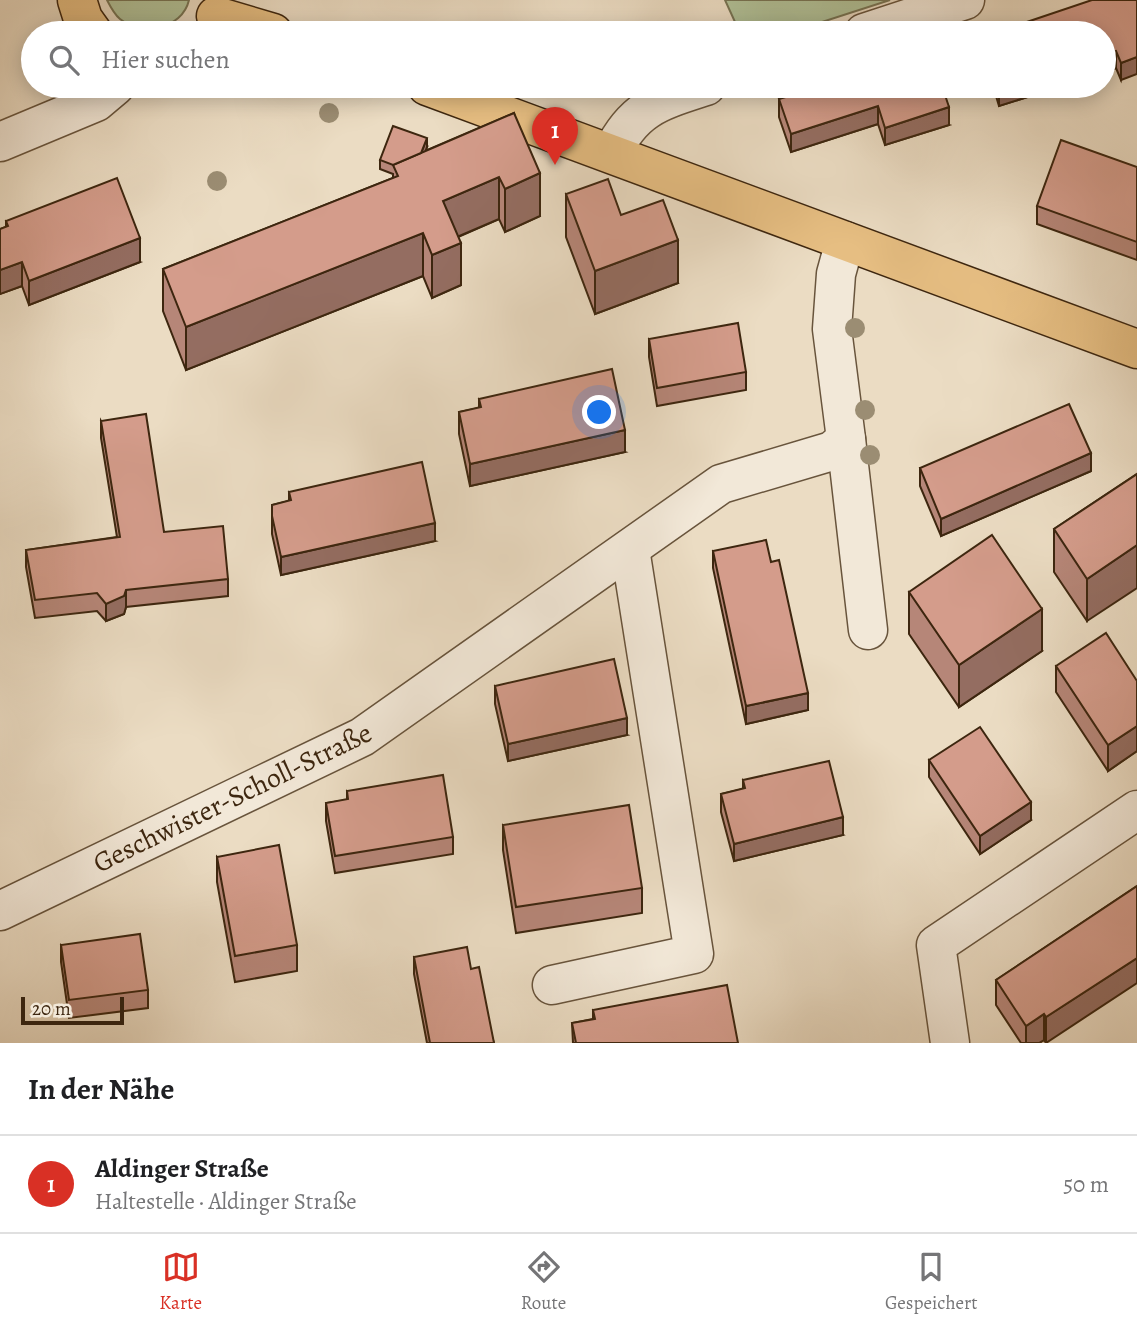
<!DOCTYPE html>
<html lang="de">
<head>
<meta charset="utf-8">
<style>
  :root { --surface:#fff; --page:#f6f6f6; --text:#202124; --muted:#757577; --line:#e0e0e0; --accent:#d93025 }
  body { margin:0; font-family:Alegreya,serif; background:var(--page); color:var(--text) }
  .scale { position:absolute; left:21px; bottom:18px; width:103px; box-sizing:border-box; padding-left:7px; border:4px solid #3d260f; border-top:0; font-size:19px; line-height:24px; white-space:nowrap; color:#3d260f; -webkit-text-stroke:5px #f2e8d8; paint-order:stroke }
  .you { position:absolute; left:600px; top:413px; width:24px; height:24px; margin:-18px; border:5px solid #fff; border-radius:50%; background:#1a73e8; box-shadow:0 0 0 10px #1a73e833 }
  .badge { display:grid; place-items:center; width:46px; height:46px; border-radius:50%; background:var(--accent); color:#fff; font-size:23px; font-weight:700 }
  .pin { position:absolute; translate:-50% -58px; filter:drop-shadow(0 2px 4px #0008) }
  .pin::after { content:''; position:absolute; top:37px; width:24px; height:21px; background:inherit; clip-path:polygon(0 0,100% 0,50% 100%) }
  .list { margin:0; padding:0; list-style:none }
  h2 { display:flex; justify-content:space-between; align-items:center; height:91px; margin:0; padding:0 28px; font-size:30px }
  h2 small { font-size:23px; font-weight:400; color:var(--muted) }
  .list li { display:grid; grid-template-columns:46px 1fr auto; gap:21px; align-items:center; box-sizing:border-box; height:98px; padding:0 28px; border-top:2px solid var(--line) }
  .list b { display:block; font-size:26px; white-space:nowrap }
  .list p { margin:0; font-size:23px; white-space:nowrap; color:var(--muted) }
  .list em { font-size:23px; font-style:normal; color:var(--muted) }
  .icon { flex:none; width:38px; height:38px; fill:none; stroke:currentColor; stroke-width:2; stroke-linecap:round; stroke-linejoin:round }
  .map { position:relative; flex:none; width:1137px; height:1043px; overflow:hidden }
  .search { position:absolute; background:var(--surface); box-shadow:0 4px 18px #0003; left:21px; right:21px; top:21px; height:77px; display:flex; align-items:center; gap:18px; box-sizing:border-box; padding:0 24px; border-radius:38px; color:var(--muted); font-size:26px }
  .sheet { height:189px; background:var(--surface) }
  nav { display:flex; justify-content:space-around; align-items:center; box-sizing:border-box; height:98px; border-top:2px solid var(--line); background:var(--surface); font-size:19px; color:var(--muted) }
  nav a { display:grid; justify-items:center; gap:4px }
  nav .on { color:var(--accent) }
  .map>svg:first-child { display:block }
  .green { fill:#b1c299; stroke:#777454; stroke-width:2 }
  .lines { fill:none; stroke-linecap:round; stroke-linejoin:round }
  .minor-casing { stroke:#68543c; stroke-width:41 }
  .major-casing { stroke:#3d260f; stroke-width:41 }
  .minor { stroke:#f2e8d8; stroke-width:38 }
  .major { stroke:#e6be82; stroke-width:38 }
  .tree { fill:#9b8d73 }
  .wall { fill:#b68678; stroke:#3d260f; stroke-width:2 }
  .shaded-wall { fill:#946d61; stroke:#3d260f; stroke-width:2 }
  .building { fill:#d49c8b; stroke:#3d260f; stroke-width:2 }
  .labels { text-anchor:middle; stroke-width:6; stroke-linejoin:round; paint-order:stroke }
  .street-label { font-size:28px; fill:#3d260f; stroke:#f2e8d8 }
</style>
</head>
<body>
<div class="map">
<svg width="1137" height="1043" viewBox="0 0 1137 1043">
  <rect width="100%" height="100%" fill="#ebdcc3"/>
  <filter id="stains"><feTurbulence type="fractalNoise" baseFrequency=".00286" numOctaves="4"/><feColorMatrix values="0 0 0 0 .2 0 0 0 0 .09 0 0 0 0 .02 0 0 0 .5 -.17"/></filter>
  <radialGradient id="worn" r=".72"><stop offset=".6" stop-color="#630" stop-opacity="0"/><stop offset="1" stop-color="#630" stop-opacity=".3"/></radialGradient>
  <g class="green">
    <path d="M107,0H189C182,30 141,36 120,19C114,14 110,6 107,0Z"/>
    <path d="M725,0H890L788,33H740Z"/>
  </g>
  <g class="lines">
    <defs>
      <g id="minor">
        <path d="M864,33L965,0"/>
        <path d="M0,142L96,102L115,86"/>
        <path d="M612,153C634,107 660,101 706,86"/>
        <path d="M846,439L868,630"/>
        <path d="M0,911L362,737L721,484L832,451L846,439L832,329L836,274L845,241"/>
        <path d="M552,985L694,954L630,549"/>
        <path d="M950,1043L936,945L1137,810"/>
      </g>
      <g id="major">
        <path d="M77,0L83,19L93,33"/>
        <path d="M216,16L273,33"/>
        <path d="M427,86L1137,349"/>
      </g>
    </defs>
    <use href="#minor" class="minor-casing"/>
    <use href="#major" class="major-casing"/>
    <use href="#minor" class="minor"/>
    <use href="#major" class="major"/>
  </g>
  <g class="tree">
    <circle cx="329" cy="113" r="10"/>
    <circle cx="217" cy="181" r="10"/>
    <circle cx="855" cy="328" r="10"/>
    <circle cx="865" cy="410" r="10"/>
    <circle cx="870" cy="455" r="10"/>
  </g>
  <g class="wall">
    <path d="M1137,0L1121,80L1116,68L1104,72V33Z"/>
    <path d="M822,86L949,125L885,145L878,124L791,152L779,117V99Z"/>
    <path d="M993,86H1062L999,106Z"/>
    <path d="M514,113L540,216L505,232L499,219L458,237L461,285L432,298L423,276L186,370L163,311V269L393,178V174L380,169V160L427,147L425,151Z"/>
    <path d="M1137,167V260L1037,224V206Z"/>
    <path d="M566,194L621,215L678,283L595,314L566,237Z"/>
    <path d="M6,221L140,262L29,305L22,286L0,294V229L6,227Z"/>
    <path d="M649,339L746,372V390L657,406L649,357Z"/>
    <path d="M479,399L625,452L470,486L459,434V412L479,408Z"/>
    <path d="M101,421L164,532L228,579V596L126,607L124,614L106,621L97,611L35,618L26,567V550L117,537L101,438Z"/>
    <path d="M920,468L1091,471L941,536L920,486Z"/>
    <path d="M1137,474L1087,621L1054,572V529Z"/>
    <path d="M289,492L435,541L281,575L272,534V505L289,501Z"/>
    <path d="M713,551L771,562L808,710L746,724L713,568Z"/>
    <path d="M909,592L1042,651L959,707L909,634Z"/>
    <path d="M1056,666L1137,681V751L1108,771L1056,692Z"/>
    <path d="M495,686L627,735L508,761L495,704Z"/>
    <path d="M929,760L1031,820L980,854L929,777Z"/>
    <path d="M743,780L843,835L734,861L721,812V794L743,789Z"/>
    <path d="M347,791L453,837V854L335,873L326,821V803L347,800Z"/>
    <path d="M503,825L642,888V913L516,933L503,850Z"/>
    <path d="M217,857L297,945V971L235,982L217,882Z"/>
    <path d="M1137,886L1046,1043L1044,1040L1039,1043H1021L996,1005V980Z"/>
    <path d="M61,945L148,990V1008L69,1018L61,962Z"/>
    <path d="M414,957L471,969L494,1043H427L414,974Z"/>
    <path d="M593,1010L738,1043H573L572,1023L593,1019Z"/>
  </g>
  <g class="shaded-wall">
    <path d="M1116,51V68L1104,72V55Z"/>
    <path d="M1137,57V74L1121,80V63Z"/>
    <path d="M1008,86H1062L999,106V88Z"/>
    <path d="M878,106V124L791,152V134Z"/>
    <path d="M949,107V125L885,145V128Z"/>
    <path d="M427,138V147L414,182V172Z"/>
    <path d="M540,173V216L505,232V189Z"/>
    <path d="M499,177V219L443,243V201Z"/>
    <path d="M423,233V276L186,370V327Z"/>
    <path d="M140,238V262L29,305V281Z"/>
    <path d="M678,240V283L595,314V271Z"/>
    <path d="M461,243V285L432,298V255Z"/>
    <path d="M22,262V286L0,294V270Z"/>
    <path d="M625,430V452L470,486V464Z"/>
    <path d="M1091,453V471L941,536V519Z"/>
    <path d="M435,523V541L281,575V557Z"/>
    <path d="M1137,545V588L1087,621V579Z"/>
    <path d="M126,590V607L124,614L106,621V604Z"/>
    <path d="M1042,609V651L959,707V665Z"/>
    <path d="M808,693V710L746,724V706Z"/>
    <path d="M627,718V735L508,761V744Z"/>
    <path d="M1137,726V751L1108,771V745Z"/>
    <path d="M1031,802V820L980,854V836Z"/>
    <path d="M843,817V835L734,861V844Z"/>
    <path d="M1137,958V983L1046,1043V1017Z"/>
    <path d="M1044,1014V1040L1039,1043H1026V1026Z"/>
  </g>
  <g class="building">
    <path d="M1092,0H1137V57L1121,63L1116,51L1104,55V33H994Z"/>
    <path d="M822,86H942L949,107L885,128L878,106L791,134L779,99Z"/>
    <path d="M514,113L540,173L505,189L499,177L443,201L461,243L432,255L423,233L186,327L163,269L398,176L393,165Z"/>
    <path d="M393,126L427,138L421,153L393,165L380,160Z"/>
    <path d="M1061,140L1137,167V242L1037,206Z"/>
    <path d="M117,178L140,238L29,281L22,262L0,270V229L8,226L6,221Z"/>
    <path d="M608,179L621,215L663,200L678,240L595,271L566,194Z"/>
    <path d="M738,323L746,372L657,388L649,339Z"/>
    <path d="M612,369L625,430L470,464L459,412L481,407L479,399Z"/>
    <path d="M1069,404L1091,453L941,519L920,468Z"/>
    <path d="M146,414L164,532L223,526L228,579L126,590L124,596L106,604L97,593L35,600L26,550L120,537L101,421Z"/>
    <path d="M422,462L435,523L281,557L272,516V505L291,500L289,492Z"/>
    <path d="M1137,474V545L1087,579L1054,529Z"/>
    <path d="M992,535L1042,609L959,665L909,592Z"/>
    <path d="M766,540L771,562L779,560L808,693L746,706L713,551Z"/>
    <path d="M1106,633L1137,681V726L1108,745L1056,666Z"/>
    <path d="M614,659L627,718L508,744L495,686Z"/>
    <path d="M980,727L1031,802L980,836L929,760Z"/>
    <path d="M829,761L843,817L734,844L721,794L745,788L743,780Z"/>
    <path d="M443,775L453,837L335,856L326,803L348,799L347,791Z"/>
    <path d="M629,805L642,888L516,907L503,825Z"/>
    <path d="M279,845L297,945L235,956L217,857Z"/>
    <path d="M1137,886V958L1046,1017L1044,1014L1026,1026L996,980Z"/>
    <path d="M140,934L148,990L69,1000L61,945Z"/>
    <path d="M467,947L471,969L479,967L494,1043H430L414,957Z"/>
    <path d="M727,985L738,1043H576L572,1023L595,1019L593,1010Z"/>
  </g>
  <g class="labels">
    <g class="street-label">
      <text transform="translate(232 797) rotate(-26)" y="10">Geschwister-Scholl-Straße</text>
    </g>
  </g>
  <rect width="100%" height="100%" filter="url(#stains)"/>
  <rect width="100%" height="100%" fill="url(#worn)"/>
</svg>
<div class="scale">20 m</div>
<div class="you"></div>
<div class="pin badge" style="left:555px;top:165px">1</div>
<div class="search"><svg class="icon" aria-label="search" viewBox="0 0 24 24"><circle cx="10" cy="10" r="6"/><path d="M15 15l6 6"/></svg>Hier suchen</div>
</div>
<section class="sheet">
<h2>In der Nähe<small></small></h2>
<ul class="list">
<li><span class="badge">1</span><div><b>Aldinger Straße</b><p>Haltestelle · Aldinger Straße</p></div><em>50 m</em></li>
</ul>
</section>
<nav>
<a class="on"><svg class="icon" aria-label="map" viewBox="0 0 24 24"><path d="M3 6l6-2 6 2 6-2v14l-6 2-6-2-6 2zM9 4v14M15 6v14"/></svg>Karte</a>
<a><svg class="icon" aria-label="directions" viewBox="0 0 24 24"><path d="M12 3l9 9-9 9-9-9zM9 14v-3h6M13 9l2 2-2 2"/></svg>Route</a>
<a><svg class="icon" aria-label="saved" viewBox="0 0 24 24"><path d="M7 4h10v16l-5-4-5 4z"/></svg>Gespeichert</a>
</nav>
</body>
</html>
